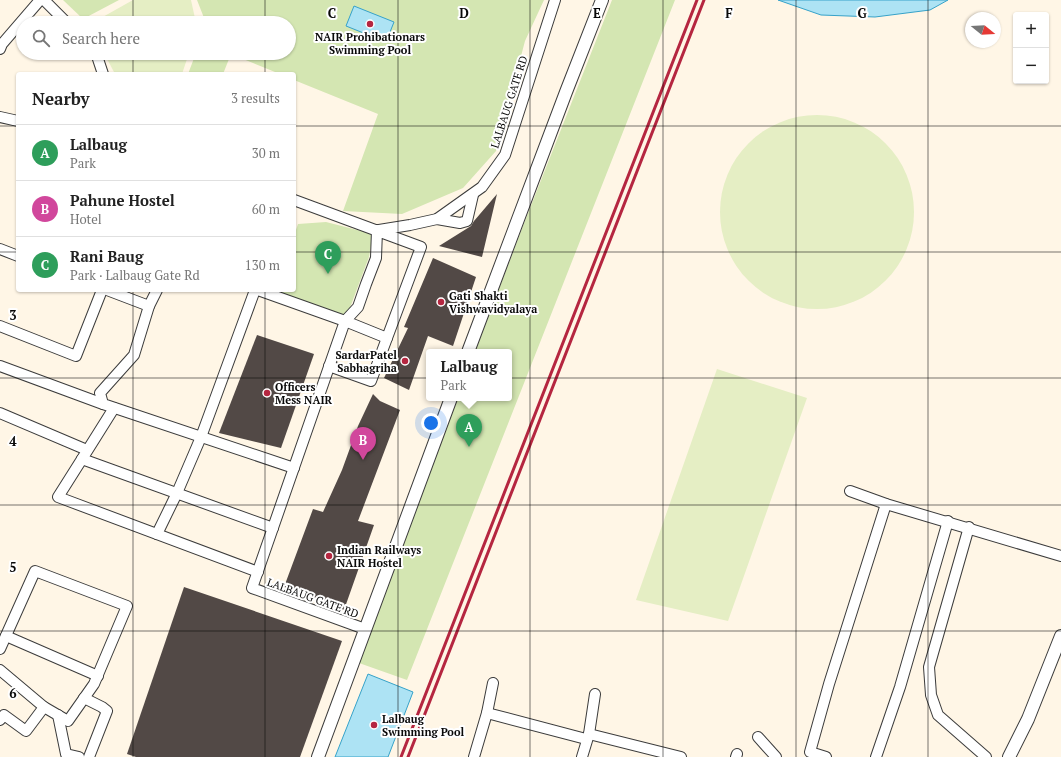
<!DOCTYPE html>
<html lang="en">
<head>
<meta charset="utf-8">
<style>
  :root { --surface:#fff; --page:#f6f6f6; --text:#222; --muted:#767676; --line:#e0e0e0; --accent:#b52640 }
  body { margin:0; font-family:"PT Serif",serif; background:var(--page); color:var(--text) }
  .controls { position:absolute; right:12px; top:12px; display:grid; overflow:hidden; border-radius:4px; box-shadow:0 1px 3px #0004 }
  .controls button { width:36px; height:36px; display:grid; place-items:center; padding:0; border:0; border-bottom:1px solid var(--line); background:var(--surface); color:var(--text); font:20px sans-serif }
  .compass { position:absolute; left:965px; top:12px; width:36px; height:36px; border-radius:50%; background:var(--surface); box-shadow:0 1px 3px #0004; rotate:108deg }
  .you { position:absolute; left:431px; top:423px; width:14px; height:14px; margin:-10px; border:3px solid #fff; border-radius:50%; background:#1a73e8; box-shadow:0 0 0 6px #1a73e833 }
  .badge { display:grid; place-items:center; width:26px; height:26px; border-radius:50%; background:var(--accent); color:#fff; font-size:13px; font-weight:700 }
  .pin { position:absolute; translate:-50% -33px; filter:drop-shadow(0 1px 2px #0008) }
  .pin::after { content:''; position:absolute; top:21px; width:14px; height:12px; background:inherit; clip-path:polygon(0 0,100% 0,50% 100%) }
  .popup { position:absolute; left:426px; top:349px; width:86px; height:52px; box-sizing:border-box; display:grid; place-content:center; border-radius:4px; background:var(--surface); filter:drop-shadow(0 1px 3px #0005); font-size:13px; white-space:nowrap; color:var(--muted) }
  .popup b { font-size:15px; color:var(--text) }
  .popup::after { content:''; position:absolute; left:50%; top:100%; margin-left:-8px; border:8px solid transparent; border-top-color:var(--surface) }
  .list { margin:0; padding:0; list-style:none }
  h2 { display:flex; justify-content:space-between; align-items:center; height:52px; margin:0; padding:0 16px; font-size:17px }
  h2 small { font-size:13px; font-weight:400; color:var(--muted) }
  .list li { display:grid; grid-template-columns:26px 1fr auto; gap:12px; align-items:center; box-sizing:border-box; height:56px; padding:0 16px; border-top:1px solid var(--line) }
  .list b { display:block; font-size:15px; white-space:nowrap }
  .list p { margin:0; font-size:13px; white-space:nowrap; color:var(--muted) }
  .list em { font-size:13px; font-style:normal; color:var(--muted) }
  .icon { flex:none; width:22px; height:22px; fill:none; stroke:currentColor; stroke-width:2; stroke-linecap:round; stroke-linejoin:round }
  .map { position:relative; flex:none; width:1061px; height:757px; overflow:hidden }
  .search { position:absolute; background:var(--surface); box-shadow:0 1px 3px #0004; left:16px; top:16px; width:280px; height:44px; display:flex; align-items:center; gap:10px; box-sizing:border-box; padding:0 14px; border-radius:22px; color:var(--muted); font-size:15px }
  .panel { position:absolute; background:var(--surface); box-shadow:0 1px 3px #0004; left:16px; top:72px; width:280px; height:220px; border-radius:4px }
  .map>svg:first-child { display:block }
  .green { fill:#d4e6b2 }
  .pitch { fill:#e5eec4 }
  .water { fill:#ade3f4; stroke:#36a2c9 }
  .building { fill:#524946 }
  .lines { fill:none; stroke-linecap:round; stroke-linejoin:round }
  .minor-casing { stroke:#3c3c3c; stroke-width:12 }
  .tertiary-casing { stroke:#3c3c3c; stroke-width:14 }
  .minor { stroke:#fff; stroke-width:10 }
  .tertiary { stroke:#fff; stroke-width:12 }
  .rail { stroke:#b52640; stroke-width:3 }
  .grid { fill:none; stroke:#090909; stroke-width:1; stroke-opacity:0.55 }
  .poi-dot { fill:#b52640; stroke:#fff; stroke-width:1.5 }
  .labels { text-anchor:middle; stroke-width:4; stroke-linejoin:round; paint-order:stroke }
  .poi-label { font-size:11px; font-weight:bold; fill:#090909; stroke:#fff; text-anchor:start }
  .street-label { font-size:11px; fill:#090909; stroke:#fff }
  .grid-label { font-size:13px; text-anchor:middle; font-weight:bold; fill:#090909; stroke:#fff; stroke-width:4; stroke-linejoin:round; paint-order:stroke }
</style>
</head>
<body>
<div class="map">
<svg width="1061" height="757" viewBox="0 0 1061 757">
  <rect width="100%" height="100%" fill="#fff6e6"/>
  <g class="green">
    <path d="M63,0H119L83,19Z"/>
    <path d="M197,0H544L525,41L496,151L463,188L402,214L343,211L378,114L294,80V74H280L231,54L223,74H188L196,53H289V23H206Z"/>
    <path d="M612,0H675L407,680L359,663L458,398H509V352H475L521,231Z"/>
    <path d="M326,222L373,234L369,257L345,321L274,291L275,290H294V236L298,224Z"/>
  </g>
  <g class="pitch">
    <path d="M133,0H191L196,23H92Z"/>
    <path d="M104,53H189L182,74H115Z"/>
    <circle cx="817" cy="212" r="97"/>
    <path d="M717,369L807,398L728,621L636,600Z"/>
  </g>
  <g class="water">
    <path d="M778,0H948L930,10L875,17L821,15Z"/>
    <path d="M354,6L394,22L386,42L346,26Z"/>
    <path d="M368,674L413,692L388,757H335Z"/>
  </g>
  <g class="building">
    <path d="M497,194L482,257L439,246L471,226L474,221Z"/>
    <path d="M433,258L476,277L453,346L428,336L409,390L384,378L408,328L404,327Z"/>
    <path d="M257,335L314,354L281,448L219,433Z"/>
    <path d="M373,394L380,401L400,410L358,521L374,525L344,610L284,587L313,509L323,512L342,470L358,426Z"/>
    <path d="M184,587L342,641L300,757H136L127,754Z"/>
  </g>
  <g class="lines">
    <defs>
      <g id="minor">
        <path d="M44,0L67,23"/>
        <path d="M0,49L2,44L40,0"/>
        <path d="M96,53L103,74"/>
        <path d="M0,117L18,121"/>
        <path d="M294,200L421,247L387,338L345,321L358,307L366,284L376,258L377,230"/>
        <path d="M437,219L460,223L467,221L473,195"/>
        <path d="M379,230L410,225L437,219L482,187L505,155L555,0"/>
        <path d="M0,249L18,256"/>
        <path d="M107,290L149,306"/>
        <path d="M157,290L149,306L134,355L100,393L103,404L294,468"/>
        <path d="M258,290L345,321L252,588L365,629"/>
        <path d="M0,326L76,356L102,290"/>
        <path d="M0,366L103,404"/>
        <path d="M329,366L371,381L387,338"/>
        <path d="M114,408L82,459L273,528"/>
        <path d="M0,413L87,450"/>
        <path d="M82,459L58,497L258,572"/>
        <path d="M850,491L886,504L1061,556"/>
        <path d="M969,527L929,667L931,695L938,715L986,757"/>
        <path d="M157,534L177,493L201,437L255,290"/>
        <path d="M6,636L98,676"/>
        <path d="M0,649L35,571L127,606L94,684L68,721L44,707L0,670"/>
        <path d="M84,698L102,707L107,711L89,757"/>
        <path d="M487,713L586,739"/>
        <path d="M58,715L66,754L79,757"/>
        <path d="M0,720L4,715L26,731L44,707"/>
        <path d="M589,734L681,757"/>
        <path d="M758,737L776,757"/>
        <path d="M474,757L487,713L493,683"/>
        <path d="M582,757L589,734L595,694"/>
        <path d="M736,757L737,754"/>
        <path d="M826,757L810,752L829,684L886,504"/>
        <path d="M876,757L900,687L948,521"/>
      </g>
      <g id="tertiary">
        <path d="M468,352L566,92L602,0"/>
        <path d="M318,757L451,398"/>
        <path d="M1009,757L1028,719L1061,636"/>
      </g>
    </defs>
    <use href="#minor" class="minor-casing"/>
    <use href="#tertiary" class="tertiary-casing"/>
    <use href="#minor" class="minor"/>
    <use href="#tertiary" class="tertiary"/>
    <g class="rail">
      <path d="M401,757L697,0"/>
      <path d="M408,757L704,0"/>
    </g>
  </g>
  <path class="grid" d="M133,0V23M265,0V23M398,0V757M530,0V757M663,0V757M796,0V757M928,0V757M133,53V74M265,53V74M0,126H18M294,126H1061M0,252H18M294,252H1061M133,290V757M265,290V757M0,378H1061M0,505H1061M0,631H1061"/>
  <g class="poi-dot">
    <circle cx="370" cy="24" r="4"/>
    <circle cx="441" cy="302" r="4"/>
    <circle cx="405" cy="361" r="4"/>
    <circle cx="267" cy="393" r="4"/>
    <circle cx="329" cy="556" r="4"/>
    <circle cx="374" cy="725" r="4"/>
  </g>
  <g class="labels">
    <g class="poi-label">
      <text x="370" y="41" text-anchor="middle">NAIR Prohibationars<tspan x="370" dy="13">Swimming Pool</tspan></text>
      <text x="449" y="300">Gati Shakti<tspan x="449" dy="13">Vishwavidyalaya</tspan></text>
      <text x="397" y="359" text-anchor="end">SardarPatel<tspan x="397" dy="13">Sabhagriha</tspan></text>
      <text x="275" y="391">Officers<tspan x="275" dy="13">Mess NAIR</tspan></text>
      <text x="337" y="554">Indian Railways<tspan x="337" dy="13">NAIR Hostel</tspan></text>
      <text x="382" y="723">Lalbaug<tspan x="382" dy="13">Swimming Pool</tspan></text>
    </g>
    <g class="street-label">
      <text transform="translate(509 102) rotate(-72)" y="4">LALBAUG GATE RD</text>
      <text transform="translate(313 598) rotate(20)" y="4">LALBAUG GATE RD</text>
    </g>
  </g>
  <g class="grid-label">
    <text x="332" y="18">C</text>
    <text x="464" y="18">D</text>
    <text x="597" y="18">E</text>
    <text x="729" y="18">F</text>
    <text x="862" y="18">G</text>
    <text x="13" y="320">3</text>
    <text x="13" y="446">4</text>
    <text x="13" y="572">5</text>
    <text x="13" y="698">6</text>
  </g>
</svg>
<div class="controls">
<button>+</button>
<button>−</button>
</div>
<svg class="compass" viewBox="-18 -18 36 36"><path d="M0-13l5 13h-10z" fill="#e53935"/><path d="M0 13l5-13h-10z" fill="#767676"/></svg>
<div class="you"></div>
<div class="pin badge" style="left:469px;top:447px;background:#2e9e5b">A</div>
<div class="popup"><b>Lalbaug</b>Park</div>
<div class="pin badge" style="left:363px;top:460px;background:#d1479c">B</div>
<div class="pin badge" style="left:328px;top:274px;background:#2e9e5b">C</div>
<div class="search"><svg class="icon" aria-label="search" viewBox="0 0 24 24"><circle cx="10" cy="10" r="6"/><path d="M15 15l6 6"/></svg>Search here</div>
<section class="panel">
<h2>Nearby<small>3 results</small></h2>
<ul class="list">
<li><span class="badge" style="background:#2e9e5b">A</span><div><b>Lalbaug</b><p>Park</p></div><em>30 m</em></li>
<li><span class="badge" style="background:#d1479c">B</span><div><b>Pahune Hostel</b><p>Hotel</p></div><em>60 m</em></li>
<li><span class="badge" style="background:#2e9e5b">C</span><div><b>Rani Baug</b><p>Park · Lalbaug Gate Rd</p></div><em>130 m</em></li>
</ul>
</section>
</div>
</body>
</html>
